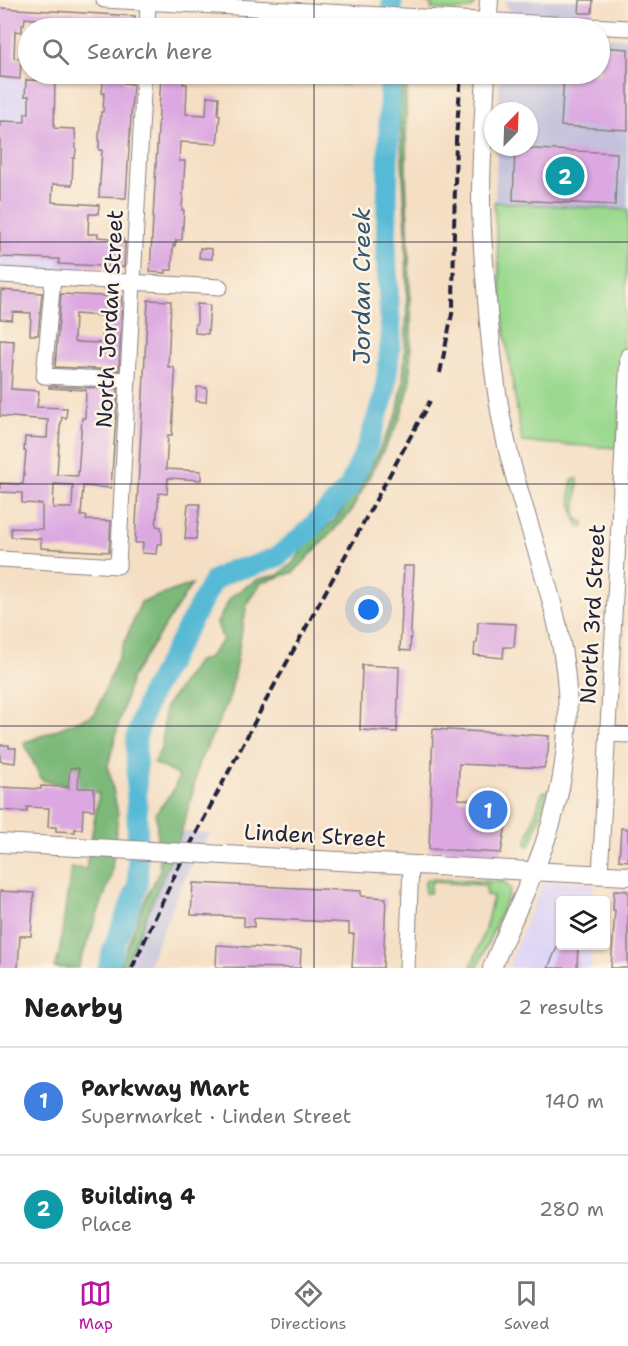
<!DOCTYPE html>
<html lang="en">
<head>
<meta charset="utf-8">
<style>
  :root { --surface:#fff; --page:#f6f6f6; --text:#202124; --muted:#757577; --line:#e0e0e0; --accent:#b5179e }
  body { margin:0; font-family:"Shantell Sans",sans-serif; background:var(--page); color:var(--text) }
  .controls { position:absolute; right:18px; bottom:18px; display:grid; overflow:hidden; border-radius:6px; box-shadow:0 2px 4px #0004 }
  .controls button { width:54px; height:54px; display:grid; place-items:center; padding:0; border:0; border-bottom:2px solid var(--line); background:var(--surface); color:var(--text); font:30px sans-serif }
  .compass { position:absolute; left:484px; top:102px; width:54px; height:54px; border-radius:50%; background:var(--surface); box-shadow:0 2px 4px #0004; rotate:23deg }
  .you { position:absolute; left:369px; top:610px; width:21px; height:21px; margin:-15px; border:4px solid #fff; border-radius:50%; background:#1a73e8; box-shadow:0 0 0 9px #1a73e833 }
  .badge { display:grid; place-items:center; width:39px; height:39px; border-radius:50%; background:var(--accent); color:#fff; font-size:20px; font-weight:700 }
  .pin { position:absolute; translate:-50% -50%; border:3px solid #fff; box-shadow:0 2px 6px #0006 }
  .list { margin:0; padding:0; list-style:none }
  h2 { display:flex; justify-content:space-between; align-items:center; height:78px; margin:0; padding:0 24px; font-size:26px }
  h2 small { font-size:20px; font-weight:400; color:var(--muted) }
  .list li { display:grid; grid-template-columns:39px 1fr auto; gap:18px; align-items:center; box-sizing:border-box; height:108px; padding:0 24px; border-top:2px solid var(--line) }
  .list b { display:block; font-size:22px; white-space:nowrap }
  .list p { margin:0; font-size:20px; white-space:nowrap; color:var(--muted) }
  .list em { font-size:20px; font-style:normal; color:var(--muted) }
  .icon { flex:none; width:33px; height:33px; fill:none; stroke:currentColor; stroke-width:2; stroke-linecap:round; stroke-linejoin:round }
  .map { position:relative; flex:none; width:628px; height:968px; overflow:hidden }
  .search { position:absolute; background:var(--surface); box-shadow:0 2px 4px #0004; left:18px; right:18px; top:18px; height:66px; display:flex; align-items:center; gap:15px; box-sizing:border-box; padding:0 21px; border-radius:33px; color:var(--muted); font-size:22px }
  .sheet { height:294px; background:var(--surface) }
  nav { display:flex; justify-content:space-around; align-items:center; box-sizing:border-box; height:84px; border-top:2px solid var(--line); background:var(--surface); font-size:16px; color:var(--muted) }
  nav a { display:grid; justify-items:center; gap:3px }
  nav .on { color:var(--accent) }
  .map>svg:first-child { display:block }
  .built { fill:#ded5f5 }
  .industrial { fill:#c3c1db }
  .green { fill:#9ad98e; stroke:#5e7e64; stroke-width:1.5 }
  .forest { fill:#7bb979; stroke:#4e6e5a; stroke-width:1.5 }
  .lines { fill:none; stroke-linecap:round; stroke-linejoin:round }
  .river { stroke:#56b9d5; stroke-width:21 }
  .building { fill:#dca8e2; fill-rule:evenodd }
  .minor-casing { stroke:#8c8080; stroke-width:17 }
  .major-casing { stroke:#8c8080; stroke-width:20 }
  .minor { stroke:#fff; stroke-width:15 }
  .major { stroke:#fff; stroke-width:18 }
  .rail { stroke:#22223b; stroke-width:4; stroke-dasharray:9 4.5; stroke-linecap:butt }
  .major-bridge-casing { stroke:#8c8080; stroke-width:20; stroke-linecap:butt }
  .major-bridge { stroke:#fff; stroke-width:18 }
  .grid { fill:none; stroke:#22223b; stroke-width:1.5; stroke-opacity:0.55 }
  .labels { text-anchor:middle; stroke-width:5; stroke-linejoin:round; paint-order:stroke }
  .street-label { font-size:22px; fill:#22223b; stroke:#fcf5e5 }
  .water-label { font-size:24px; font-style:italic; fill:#345771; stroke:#fcf5e5 }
</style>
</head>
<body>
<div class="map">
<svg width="628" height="968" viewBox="0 0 628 968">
  <rect width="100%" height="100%" fill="#fcf5e5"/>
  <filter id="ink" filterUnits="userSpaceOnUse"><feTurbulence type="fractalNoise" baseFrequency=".0167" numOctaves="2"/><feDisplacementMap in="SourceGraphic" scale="12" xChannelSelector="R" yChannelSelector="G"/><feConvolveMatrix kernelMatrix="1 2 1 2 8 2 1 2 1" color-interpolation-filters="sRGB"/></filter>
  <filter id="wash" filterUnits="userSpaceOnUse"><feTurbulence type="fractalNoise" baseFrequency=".008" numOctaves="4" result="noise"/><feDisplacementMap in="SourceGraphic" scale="24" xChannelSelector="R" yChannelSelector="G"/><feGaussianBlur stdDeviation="1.35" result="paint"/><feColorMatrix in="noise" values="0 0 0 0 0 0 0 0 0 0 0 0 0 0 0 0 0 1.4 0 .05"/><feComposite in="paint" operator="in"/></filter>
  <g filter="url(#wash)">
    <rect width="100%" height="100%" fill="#f5dfc4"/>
    <g class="built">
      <path d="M0,78L55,81L50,202L89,204L85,274L0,267Z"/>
      <path d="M545,881L591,883L594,886L593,900H560V946H592L591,968H510V962L541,887Z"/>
    </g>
    <g class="industrial">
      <path d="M505,0H580L579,18L513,14L506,6Z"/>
      <path d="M600,37L628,39V210L495,202L497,147H529V111H498L500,74H600Z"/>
      <path d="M180,831L210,834L190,867L175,900L147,968H124L144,920L168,866L179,839Z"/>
    </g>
    <g class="green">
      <path d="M421,0H476C475,4 475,6 471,8C464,13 441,9 431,9L432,4L424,3Z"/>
      <path d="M289,74H348L347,85L288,81Z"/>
      <path d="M494,202L628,210V251L618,448L522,442L503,320Z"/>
      <path d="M575,479H578L575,517L584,523L583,527L580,528L578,526C573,510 568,496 572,480Z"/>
      <path d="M544,791H547L542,811L530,846L526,844L541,795Z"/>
      <path d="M427,879L504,882L507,884L508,887L511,889L477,968H471L485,930L493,896L486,895V885L431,882L430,893H425V882Z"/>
    </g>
    <g class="forest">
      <path d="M404,74H411L406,94V171L411,319L410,385L399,421L350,513L294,572L261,583L247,603L230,696L215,730L198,764L192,796L179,839L124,968H119L143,904L160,870L156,813L173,791L179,776L154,763L162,746L165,707L198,661L207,659L223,640L217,623L230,598L240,590L259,579L278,575L294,562L309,541L335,520L365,478L397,414L403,383L407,313L406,228L399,107Z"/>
      <path d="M192,584L131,678L108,765L118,814L111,877L78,968H54L59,955L71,867L86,869L99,793L42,780L24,743L95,714L141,602Z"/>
    </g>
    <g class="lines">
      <g class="river">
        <path d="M392,28V0"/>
        <path d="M108,968L114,946L138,885L136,738L149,697L214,580L232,570L250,567L277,557L303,536L349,487L367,447L385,393L391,338L386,252L390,74"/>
      </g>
    </g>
    <g id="blocks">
      <g class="building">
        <path d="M580,0H593L592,13H579Z"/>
        <path d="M0,8L135,16L134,28H44V20L25,18L24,25H22V32L15,31L14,58L21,59L20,79L0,77Z"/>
        <path d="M600,47L628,49V130L561,126L564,74H600Z"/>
        <path d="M104,74H124V83L133,84L126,198L99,197L102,150H99V136L101,112H103L104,93H102Z"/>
        <path d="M161,75L184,76L183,84H187L186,114L206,115L207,96L219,97L218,115H220L217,144L180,142L179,161H185L182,210H184L182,240H176L175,246L173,245L172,270H166V273L150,272Z"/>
        <path d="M26,80L55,81L54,128L75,129L76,149L75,158H73L72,185L53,184L52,202L99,205L98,214H89L88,234H98V237L123,239V242H125L124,267L59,264V259L0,257V121L25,122V113H29V96H25Z"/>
        <path d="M515,148L617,153L615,205L513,200Z"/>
        <path d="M200,248L212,249V259L199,258Z"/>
        <path d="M1,290L42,293L38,335H30L31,313L13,312L12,320L0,319Z"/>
        <path d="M61,294L122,297L119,370L55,367ZM75,314L103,316L102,343L74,342Z"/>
        <path d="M148,300L171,301L168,367H174L175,377L172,435H168L166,469L201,471V480L168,478L167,494L159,493L156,526L161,527L162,535V544H157L156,554L142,553L143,543H135Z"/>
        <path d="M197,304L210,305L208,334L195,333V324H197Z"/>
        <path d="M0,340L14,341L11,389L39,391L37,407L67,408L66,418L62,417L60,428L57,475L78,476L82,418H85L86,390L49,388V386L118,389L111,488L83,486L81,516H87L86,520L111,521L109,552L41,548V539L11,537V528L42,529V504L22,503V493L0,492V483L23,484L26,451H24L25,437L47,438L48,420L0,416ZM54,484L73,485L72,508H53Z"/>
        <path d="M197,387L207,388L206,402L196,401Z"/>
        <path d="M188,504H200L196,539H185Z"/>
        <path d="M404,566H414L410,651L400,650Z"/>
        <path d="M478,622L516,624L514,647H504L503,658L474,655L475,643H477Z"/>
        <path d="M362,665L399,667L397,732L360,730Z"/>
        <path d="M433,729L549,736L548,752L544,768L459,764L458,799L477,800V794L498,795L496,824L506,825L501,853L429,849Z"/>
        <path d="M0,745H9V748H16L15,763L0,761Z"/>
        <path d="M70,768H79L78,788H94V810L83,809L82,829H75V832L56,831V827H48L49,808L27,807V812L0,810V787L41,789V786L68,787Z"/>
        <path d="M621,828L628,829V861L619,860Z"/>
        <path d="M193,883L361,891V896L386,898L383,968H352L354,934H349V923L254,918V927L244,926V917L191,915Z"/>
        <path d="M614,890L628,891V968H611L615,910H613Z"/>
        <path d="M0,891L34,893L31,936H20L18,968H0Z"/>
        <path d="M217,945L301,950L300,968L216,967Z"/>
        <path d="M558,945H578L577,968H548Z"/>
      </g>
    </g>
  </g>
  <g filter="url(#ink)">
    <use href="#blocks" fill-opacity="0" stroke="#8c8080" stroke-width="1.5"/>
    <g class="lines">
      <defs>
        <g id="minor">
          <path d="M104,0L628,28"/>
          <path d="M147,28L148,0"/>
          <path d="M0,275L220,287"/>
          <path d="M53,278L44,376L128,380"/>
          <path d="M0,559L118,566L144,74"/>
          <path d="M608,734L628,735"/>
          <path d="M600,875L628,356"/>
          <path d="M407,968L411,864"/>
        </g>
        <g id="major">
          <path d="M487,28L489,0"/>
          <path d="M486,74C484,115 481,157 481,198C481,232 484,265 487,299C491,350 496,400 508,450C530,543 574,634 567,732C565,770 557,809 544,845C529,887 509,926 492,968"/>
          <path d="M0,843L76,847"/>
          <path d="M243,856L628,876"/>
        </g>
      </defs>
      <use href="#minor" class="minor-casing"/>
      <use href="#major" class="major-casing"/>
      <use href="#minor" class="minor"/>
      <use href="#major" class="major"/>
      <g class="rail">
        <path d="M440,373L453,309L454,230L456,140L461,74"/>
        <path d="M132,968L177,870L263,706L430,401"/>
      </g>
      <defs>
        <path id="major-bridge" d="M76,847L243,856"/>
      </defs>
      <use href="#major-bridge" class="major-bridge-casing"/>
      <use href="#major-bridge" class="major-bridge"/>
    </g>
  </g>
  <path class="grid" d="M314,0V28M314,74V968M0,242H628M0,484H628M0,726H628"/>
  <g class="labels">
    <g class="street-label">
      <text transform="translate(109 319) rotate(-87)" y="8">North Jordan Street</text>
      <text transform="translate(592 614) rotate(-87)" y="8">North 3rd Street</text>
      <text transform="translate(315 835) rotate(3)" y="8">Linden Street</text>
    </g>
    <g class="water-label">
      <text transform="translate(362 286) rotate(-90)" y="8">Jordan Creek</text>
    </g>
  </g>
</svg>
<div class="controls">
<button><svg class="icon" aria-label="layers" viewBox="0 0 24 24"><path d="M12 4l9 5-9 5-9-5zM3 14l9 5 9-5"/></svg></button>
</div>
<svg class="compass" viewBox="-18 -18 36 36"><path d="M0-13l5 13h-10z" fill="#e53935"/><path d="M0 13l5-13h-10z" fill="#757577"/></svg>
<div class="you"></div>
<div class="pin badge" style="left:488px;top:810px;background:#3f7fe0">1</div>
<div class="pin badge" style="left:565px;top:176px;background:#0f9aa8">2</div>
<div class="search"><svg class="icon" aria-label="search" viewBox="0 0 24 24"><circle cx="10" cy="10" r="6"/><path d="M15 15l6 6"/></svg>Search here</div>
</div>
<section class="sheet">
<h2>Nearby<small>2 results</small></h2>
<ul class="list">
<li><span class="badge" style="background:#3f7fe0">1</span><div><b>Parkway Mart</b><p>Supermarket · Linden Street</p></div><em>140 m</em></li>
<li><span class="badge" style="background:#0f9aa8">2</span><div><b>Building 4</b><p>Place</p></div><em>280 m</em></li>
</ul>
</section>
<nav>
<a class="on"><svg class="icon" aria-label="map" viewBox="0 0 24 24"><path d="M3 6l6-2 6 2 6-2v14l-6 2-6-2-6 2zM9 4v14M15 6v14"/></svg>Map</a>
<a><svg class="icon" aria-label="directions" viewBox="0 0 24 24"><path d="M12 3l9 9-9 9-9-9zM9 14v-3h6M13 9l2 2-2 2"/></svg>Directions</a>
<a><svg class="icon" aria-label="saved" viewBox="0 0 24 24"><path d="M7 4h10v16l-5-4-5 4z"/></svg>Saved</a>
</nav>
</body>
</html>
